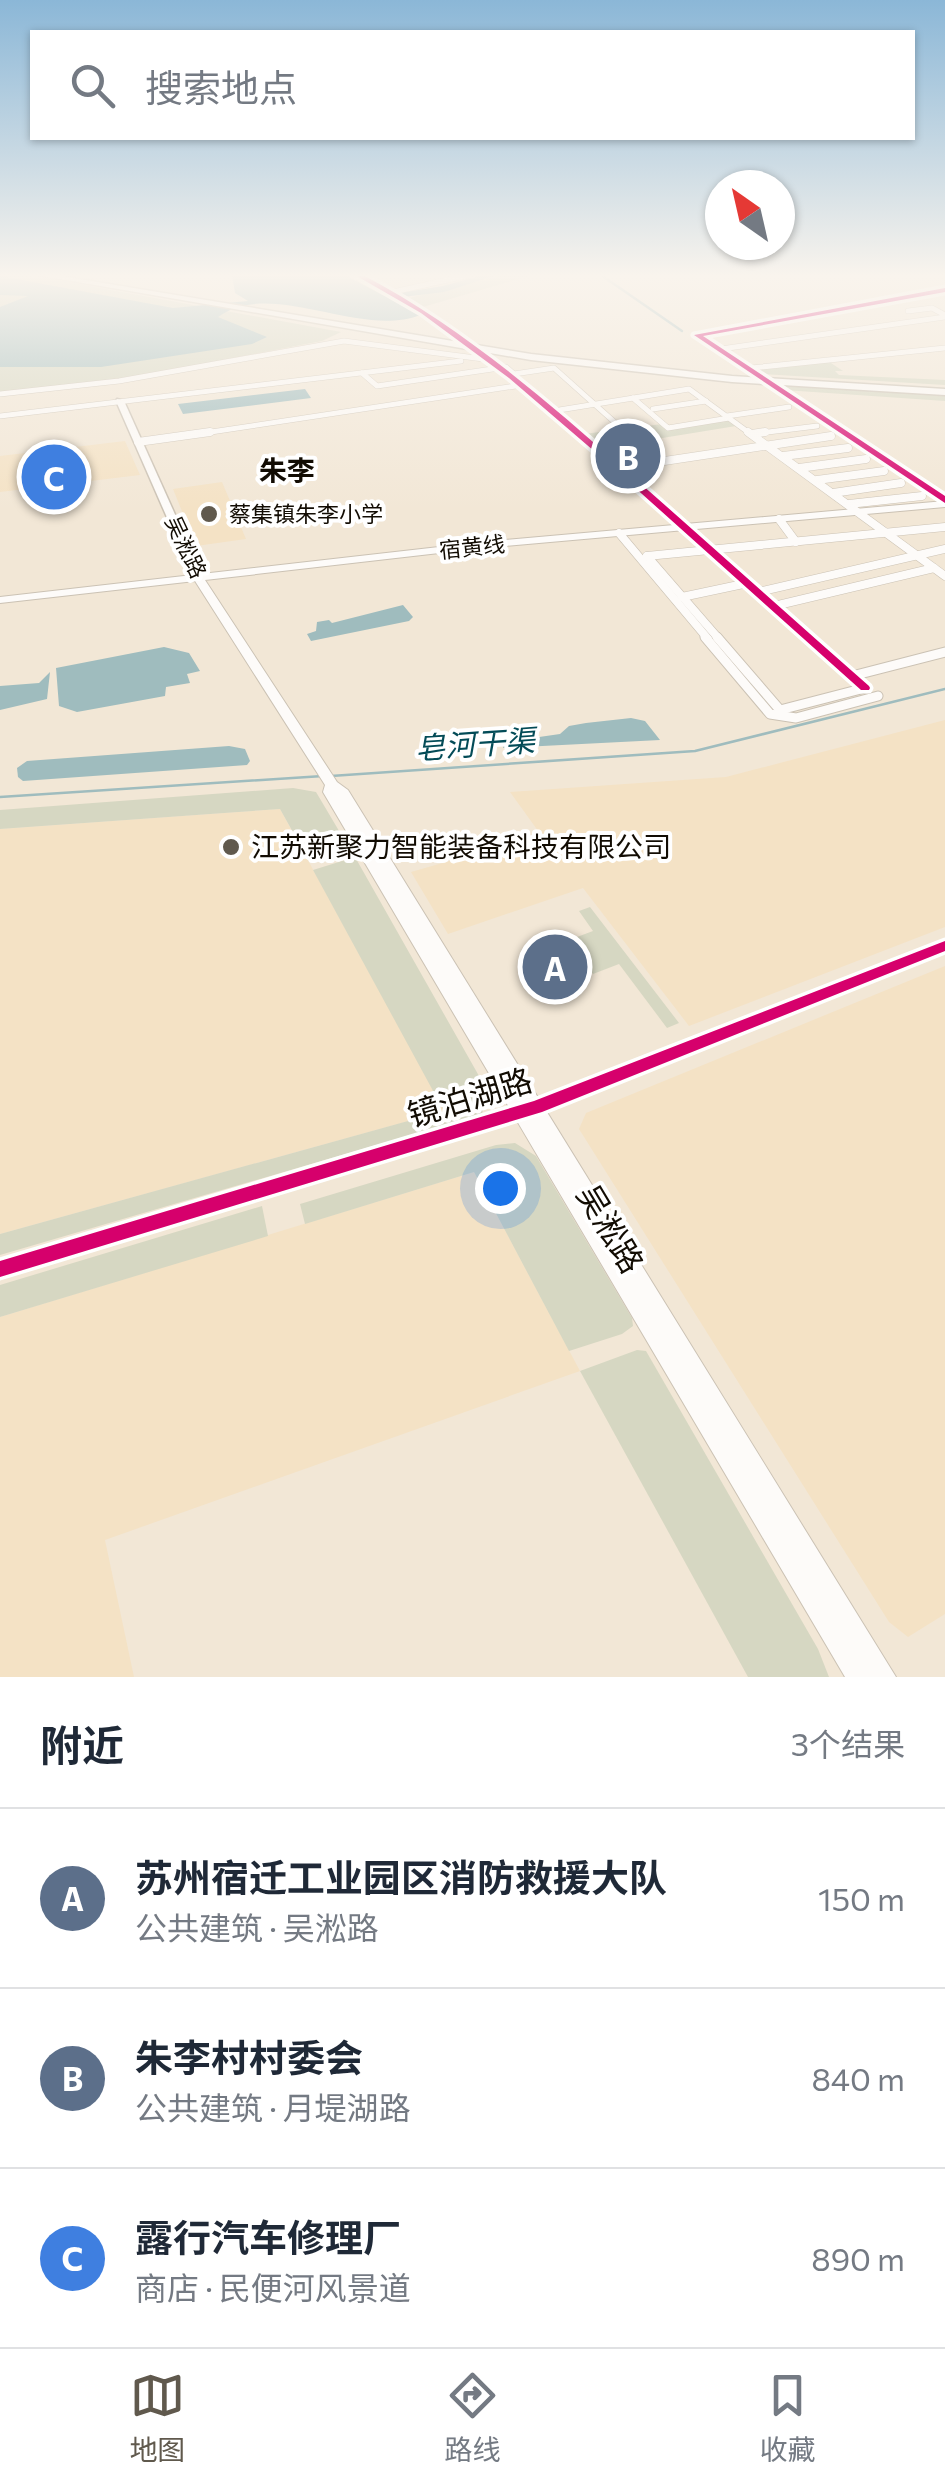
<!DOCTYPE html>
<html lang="zh">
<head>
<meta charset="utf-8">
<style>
  :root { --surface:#fff; --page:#f2f2f3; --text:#1f2937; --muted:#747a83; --line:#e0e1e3; --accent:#60594d }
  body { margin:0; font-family:Commissioner,"Noto Sans SC",sans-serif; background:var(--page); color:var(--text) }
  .compass { position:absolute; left:705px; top:170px; width:90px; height:90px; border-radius:50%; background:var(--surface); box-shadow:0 2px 8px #0004; rotate:326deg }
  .you { position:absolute; left:500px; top:1188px; width:35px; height:35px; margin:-25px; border:8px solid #fff; border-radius:50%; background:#1a73e8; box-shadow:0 0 0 15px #1a73e833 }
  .badge { display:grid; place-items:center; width:65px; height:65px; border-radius:50%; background:var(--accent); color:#fff; font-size:32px; font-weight:700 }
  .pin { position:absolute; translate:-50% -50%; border:5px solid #fff; box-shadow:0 2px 10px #0006 }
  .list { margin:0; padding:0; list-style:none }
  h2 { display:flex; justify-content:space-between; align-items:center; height:130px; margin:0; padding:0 40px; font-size:42px }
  h2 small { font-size:32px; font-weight:400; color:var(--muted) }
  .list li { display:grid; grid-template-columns:65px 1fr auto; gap:30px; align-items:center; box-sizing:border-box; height:180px; padding:0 40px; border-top:2px solid var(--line) }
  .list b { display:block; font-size:38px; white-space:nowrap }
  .list p { margin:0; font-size:32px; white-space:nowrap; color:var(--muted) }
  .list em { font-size:32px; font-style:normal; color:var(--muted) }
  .icon { flex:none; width:55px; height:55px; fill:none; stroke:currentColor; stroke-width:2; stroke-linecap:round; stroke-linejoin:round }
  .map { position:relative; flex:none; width:945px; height:1677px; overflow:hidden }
  .search { position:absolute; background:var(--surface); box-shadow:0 2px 8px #0004; left:30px; right:30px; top:30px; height:110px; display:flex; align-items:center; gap:25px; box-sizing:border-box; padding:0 35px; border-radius:0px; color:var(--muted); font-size:38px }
  .sheet { height:670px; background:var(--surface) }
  nav { display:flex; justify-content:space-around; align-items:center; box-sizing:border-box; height:140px; border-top:2px solid var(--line); background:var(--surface); font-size:28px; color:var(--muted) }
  nav a { display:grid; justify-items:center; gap:5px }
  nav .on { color:var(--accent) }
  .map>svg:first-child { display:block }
  .built { fill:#f4e2c5 }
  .green { fill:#d6d7c2 }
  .water { fill:#9fbcbe }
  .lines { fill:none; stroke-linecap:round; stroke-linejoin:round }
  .stream { stroke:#9fbcbe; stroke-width:2.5 }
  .river { fill:#9fbcbe; fill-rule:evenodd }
  .minor-far2-casing { stroke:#cbc2b4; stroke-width:6 }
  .minor-far1-casing { stroke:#cbc2b4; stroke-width:9 }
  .minor-casing { stroke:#cbc2b4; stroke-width:11 }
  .tertiary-casing { stroke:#cbc2b4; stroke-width:3 }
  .secondary-casing { stroke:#cbc2b4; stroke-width:2 }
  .primary-casing { stroke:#cbc2b4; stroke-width:3 }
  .minor-far2 { stroke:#fdfbf9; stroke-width:5 }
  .minor-far1 { stroke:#fdfbf9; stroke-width:8 }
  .minor { stroke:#fdfbf9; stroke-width:9 }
  .tertiary { fill:#fdfbf9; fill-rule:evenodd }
  .secondary { fill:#fdfbf9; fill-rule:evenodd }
  .primary { fill:#fdfbf9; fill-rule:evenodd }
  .cycleway-casing { stroke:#fff; stroke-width:7 }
  .cycleway { fill:#d6006c; fill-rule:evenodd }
  .poi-dot { fill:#60594d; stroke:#fff; stroke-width:4 }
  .labels { text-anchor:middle; stroke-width:8; stroke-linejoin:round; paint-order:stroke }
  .far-poi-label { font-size:22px; fill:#120c03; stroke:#fff; text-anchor:start }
  .far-street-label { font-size:22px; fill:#120c03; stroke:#fff }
  .far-quarter-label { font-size:28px; font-weight:bold; fill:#120c03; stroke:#fff }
  .poi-label { font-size:28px; fill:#120c03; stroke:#fff; text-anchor:start }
  .water-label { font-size:30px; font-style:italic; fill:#034b57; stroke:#fff }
  .near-street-label { font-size:32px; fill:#120c03; stroke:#fff }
</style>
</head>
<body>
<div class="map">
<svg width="945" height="1677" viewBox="0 0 945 1677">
  <rect width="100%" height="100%" fill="#f2e7d6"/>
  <g class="built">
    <path d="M125,441L140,475L0,492V456Z"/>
    <path d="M222,482L246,539L196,546L173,489Z"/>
    <path d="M945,720V927L689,1026L583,888L448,934L411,872L541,835L510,792L726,777Z"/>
    <path d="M280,809L445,1111L0,1234V829Z"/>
    <path d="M945,966V1614L908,1637L889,1622L579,1129L586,1113Z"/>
    <path d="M474,1172L580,1371L105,1540L134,1677H0V1317Z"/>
  </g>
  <g class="green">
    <path d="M0,275L40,277L341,332L322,341L117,380L0,393Z"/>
    <path d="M503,275H532L423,307L409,298Z"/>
    <path d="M828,361L843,371H835L839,375L945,380V385L762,374L755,369Z"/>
    <path d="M776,384L945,394V401L784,390Z"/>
    <path d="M726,419L736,426L601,448L584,434L662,424L668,429Z"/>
    <path d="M293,788L316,792L345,841L304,852L280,809L0,829V810Z"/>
    <path d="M355,857L483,1083L486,1097L482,1114L0,1255V1234L444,1111L313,870Z"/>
    <path d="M590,907L679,1023L667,1028L619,964L593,974L569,940L593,931L579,911Z"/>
    <path d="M515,1143L536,1156L632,1318L633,1326L622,1334L569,1351L474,1172L305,1224L300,1204L496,1145Z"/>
    <path d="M262,1206L268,1236L0,1317V1285Z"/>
    <path d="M637,1350L646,1351L818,1649L829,1677H748L580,1371Z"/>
  </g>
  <g class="water">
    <path d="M232,275H345L420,315C360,339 271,278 218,317L267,337L252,344L101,367H0V307L28,296L0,295V276L173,308L248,301L235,293Z"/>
    <path d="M305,389L311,398L183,414L178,404Z"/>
    <path d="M403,605L413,617L409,621L311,641L307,634L316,631L317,622L329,620L332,623Z"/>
    <path d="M164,647L189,653L200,671L187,674L190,683L166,687L165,696L77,712L59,706L56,668Z"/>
    <path d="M50,672L47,699L0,710V686L39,683Z"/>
    <path d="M631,718L645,721L660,740L503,748L505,742L560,734L569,726L586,723Z"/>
    <path d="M229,746L245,749L250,761L247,765L23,781L18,777L17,768L27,761Z"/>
  </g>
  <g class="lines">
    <g class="stream">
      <path d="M601,275L682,331"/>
      <path d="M331,776L695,751L945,689"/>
      <path d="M0,797L323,776"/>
    </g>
    <path class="river" d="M483,275H497L444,292L378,300L374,297L443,286Z"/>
    <defs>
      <g id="minor-far2">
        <path d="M358,275L454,332L581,435"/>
        <path d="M393,292L470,275"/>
        <path d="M908,311L932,308L945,315"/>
        <path d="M721,349L945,317"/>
        <path d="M751,368L945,348"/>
        <path d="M362,373L377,386L506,367L514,374L554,368L629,435"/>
        <path d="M0,394L119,381L344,341L491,360"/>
        <path d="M633,398L668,428L729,418"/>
        <path d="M653,409L706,401"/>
        <path d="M553,411L689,389L752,435"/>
        <path d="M0,416L461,361"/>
        <path d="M727,416L789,407"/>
        <path d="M752,434L817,426"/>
        <path d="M191,435L522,385"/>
        <path d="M847,435L697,335L945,290"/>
      </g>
      <g id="minor-far1">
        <path d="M578,432L810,639"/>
        <path d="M627,432L634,439"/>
        <path d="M748,432L945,576"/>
        <path d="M843,432L945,500"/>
        <path d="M752,434L765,432"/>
        <path d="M138,442L210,432"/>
        <path d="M783,456L848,448"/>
        <path d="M618,468L831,436"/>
        <path d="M799,468L866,459"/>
        <path d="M817,480L884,471"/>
        <path d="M833,493L901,483"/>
        <path d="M849,504L922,496"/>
        <path d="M779,519L796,542"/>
        <path d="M619,533L708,639"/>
        <path d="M647,556L945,527"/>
        <path d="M647,556L719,639"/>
        <path d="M758,592L945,549"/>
        <path d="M682,597L748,583"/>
        <path d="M774,606L934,568"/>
      </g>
      <g id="minor">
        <path d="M705,637L770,714L796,718L878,696"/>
        <path d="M717,637L780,710L865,688"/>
        <path d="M807,637L865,688"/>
        <path d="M852,676L945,652"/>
      </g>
      <g id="tertiary">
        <path d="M117,399L124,401L204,579L202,581H196L194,579L116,401Z"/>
        <path d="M945,941V951L542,1112L0,1277V1261L534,1101Z"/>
      </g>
      <path id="secondary" d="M945,501V507L483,548L205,580L337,782L348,790L896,1677H845L323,792L325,785L195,581L0,603V597L483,542Z"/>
      <path id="primary" d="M37,275H55L531,354L732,376L945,389V395L732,382L531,360Z"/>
    </defs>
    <use href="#minor-far2" class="minor-far2-casing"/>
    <use href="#minor-far1" class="minor-far1-casing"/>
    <use href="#minor" class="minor-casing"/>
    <use href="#tertiary" class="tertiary-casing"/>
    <use href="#secondary" class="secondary-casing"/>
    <use href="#primary" class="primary-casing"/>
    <use href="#minor-far2" class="minor-far2"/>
    <use href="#minor-far1" class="minor-far1"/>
    <use href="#minor" class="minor"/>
    <use href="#tertiary" class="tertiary"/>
    <use href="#secondary" class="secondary"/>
    <use href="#primary" class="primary"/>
    <defs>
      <g id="cycleway">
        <path d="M355,275H363C460,326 542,397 624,469C706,541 787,614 869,686L870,688L869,690H861L594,451L509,378L421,313Z"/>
        <path d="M945,288V292L703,336L945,496V503L694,335Z"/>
        <path d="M945,941V951L542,1112L0,1277V1261L534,1101Z"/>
      </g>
    </defs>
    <use href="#cycleway" class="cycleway-casing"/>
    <use href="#cycleway" class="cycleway"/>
  </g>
  <linearGradient id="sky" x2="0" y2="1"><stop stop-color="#8bb7d7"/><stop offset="0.54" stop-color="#f9f4ed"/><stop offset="1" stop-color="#f9f4ed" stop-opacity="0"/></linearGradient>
  <rect width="945" height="510" fill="url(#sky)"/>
  <g class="poi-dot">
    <circle cx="209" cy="514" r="10"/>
    <circle cx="231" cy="847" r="10"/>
  </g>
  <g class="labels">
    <g class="far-poi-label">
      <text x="229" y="522">蔡集镇朱李小学</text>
    </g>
    <g class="far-street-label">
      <text transform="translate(186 547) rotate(65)" y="8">吴淞路</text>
      <text transform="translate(472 547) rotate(-6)" y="8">宿黄线</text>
    </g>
    <g class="far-quarter-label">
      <text x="287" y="481">朱李</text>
    </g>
    <g class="poi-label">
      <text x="251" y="857">江苏新聚力智能装备科技有限公司</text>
    </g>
    <g class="water-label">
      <text transform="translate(475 745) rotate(-4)" y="10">皂河干渠</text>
    </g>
    <g class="near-street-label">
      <text transform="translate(470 1098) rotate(-17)" y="11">镜泊湖路</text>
      <text transform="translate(610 1229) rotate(59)" y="11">吴淞路</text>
    </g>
  </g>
</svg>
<svg class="compass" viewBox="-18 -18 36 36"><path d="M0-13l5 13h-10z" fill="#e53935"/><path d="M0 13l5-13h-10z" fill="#747a83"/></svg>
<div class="you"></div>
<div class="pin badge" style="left:555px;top:967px;background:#5c6f8a">A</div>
<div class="pin badge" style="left:628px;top:456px;background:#5c6f8a">B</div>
<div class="pin badge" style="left:54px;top:477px;background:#3f7fe0">C</div>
<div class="search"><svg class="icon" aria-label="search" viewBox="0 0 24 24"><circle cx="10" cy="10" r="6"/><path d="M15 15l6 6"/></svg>搜索地点</div>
</div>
<section class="sheet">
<h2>附近<small>3个结果</small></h2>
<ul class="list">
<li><span class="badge" style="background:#5c6f8a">A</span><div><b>苏州宿迁工业园区消防救援大队</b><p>公共建筑 · 吴淞路</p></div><em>150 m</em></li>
<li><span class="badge" style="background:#5c6f8a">B</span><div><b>朱李村村委会</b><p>公共建筑 · 月堤湖路</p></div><em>840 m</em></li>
<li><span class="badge" style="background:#3f7fe0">C</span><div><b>露行汽车修理厂</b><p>商店 · 民便河风景道</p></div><em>890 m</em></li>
</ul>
</section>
<nav>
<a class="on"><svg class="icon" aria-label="map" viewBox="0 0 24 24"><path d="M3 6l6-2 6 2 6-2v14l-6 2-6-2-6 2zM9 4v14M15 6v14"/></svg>地图</a>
<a><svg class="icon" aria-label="directions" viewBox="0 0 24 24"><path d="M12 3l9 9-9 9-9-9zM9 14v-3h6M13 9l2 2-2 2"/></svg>路线</a>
<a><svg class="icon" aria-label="saved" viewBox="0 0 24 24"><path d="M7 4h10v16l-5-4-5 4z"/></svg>收藏</a>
</nav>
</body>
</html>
